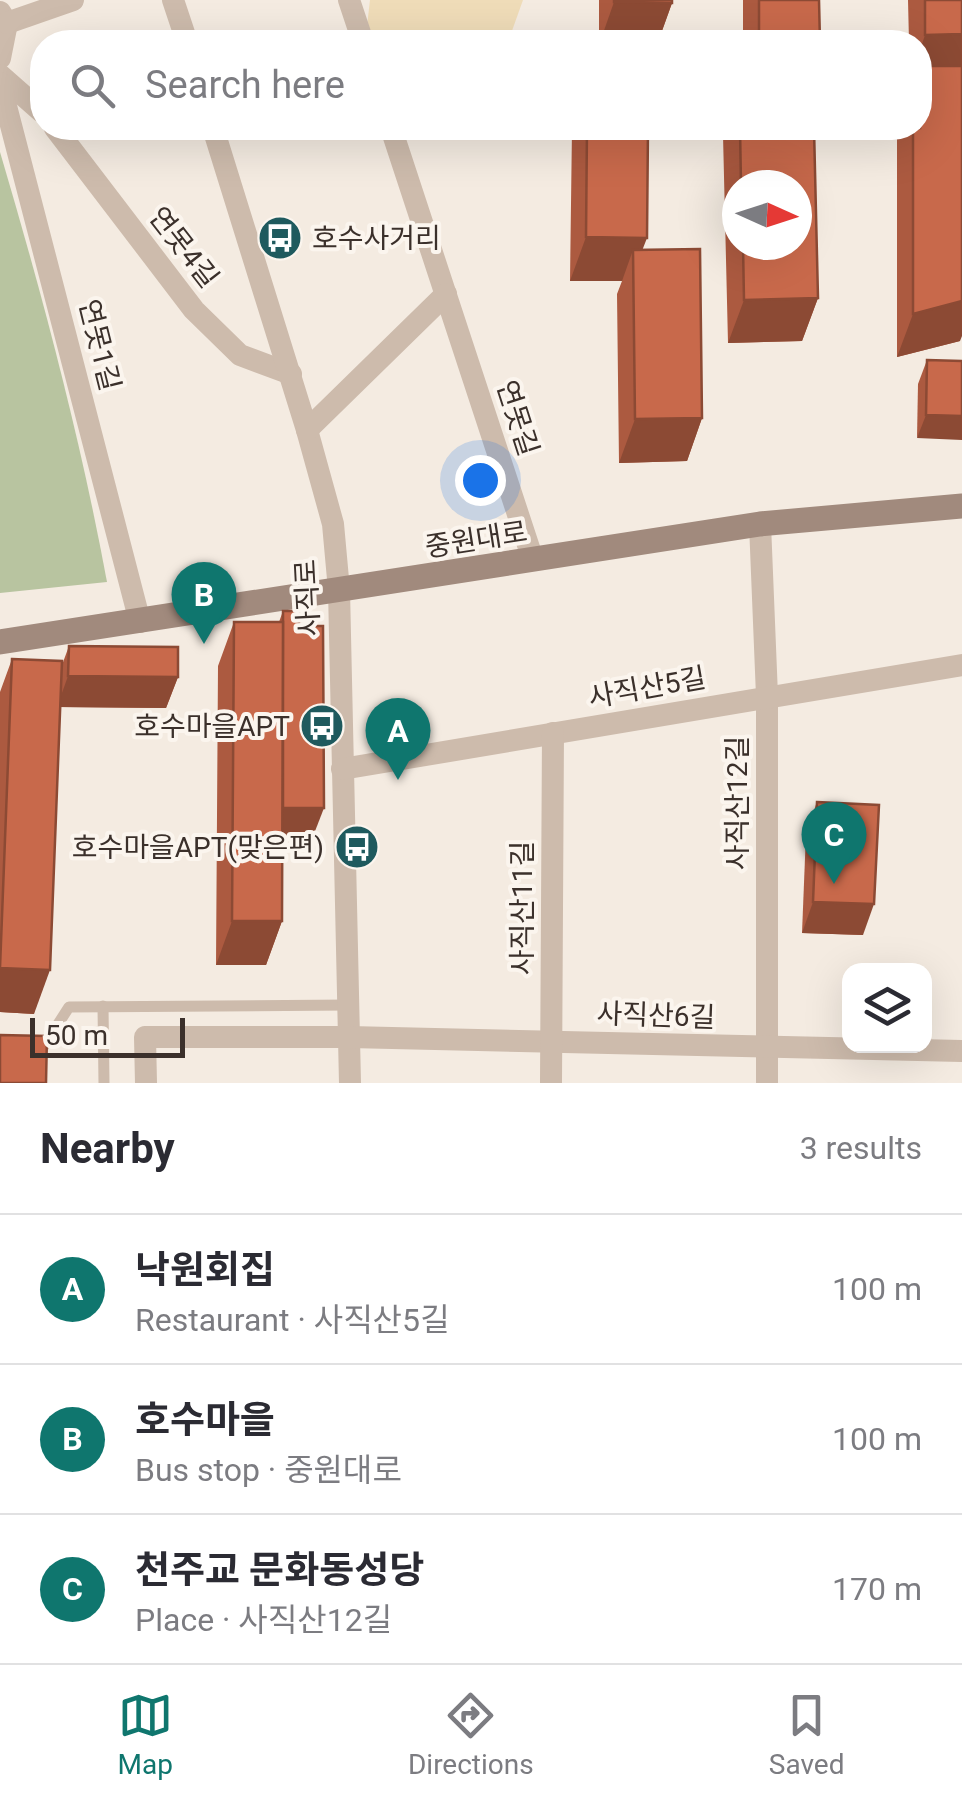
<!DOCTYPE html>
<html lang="en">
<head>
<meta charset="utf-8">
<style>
  :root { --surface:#fff; --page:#f7f7f7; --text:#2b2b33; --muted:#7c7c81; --line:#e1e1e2; --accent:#0f766e }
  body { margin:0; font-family:Roboto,"Noto Sans KR",sans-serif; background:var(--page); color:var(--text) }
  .controls { position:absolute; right:30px; bottom:30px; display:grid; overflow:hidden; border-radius:20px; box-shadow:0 10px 40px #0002 }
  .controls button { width:90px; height:90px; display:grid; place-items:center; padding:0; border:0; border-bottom:2px solid var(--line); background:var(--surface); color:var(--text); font:50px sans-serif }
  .compass { position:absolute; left:722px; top:170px; width:90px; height:90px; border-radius:50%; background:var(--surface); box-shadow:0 10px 40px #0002; rotate:93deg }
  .scale { position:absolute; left:30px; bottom:25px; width:155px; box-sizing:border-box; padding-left:10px; border:5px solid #3b302b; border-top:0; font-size:28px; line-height:35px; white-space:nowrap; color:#3b302b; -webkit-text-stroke:8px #fbf5ee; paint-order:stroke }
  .you { position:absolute; left:480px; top:480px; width:35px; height:35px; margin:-25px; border:8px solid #fff; border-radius:50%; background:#1a73e8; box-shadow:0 0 0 15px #1a73e833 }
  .badge { display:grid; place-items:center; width:65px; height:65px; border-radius:50%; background:var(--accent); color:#fff; font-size:32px; font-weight:700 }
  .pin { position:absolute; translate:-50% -82px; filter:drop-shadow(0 2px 5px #0008) }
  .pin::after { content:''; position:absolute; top:52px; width:35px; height:30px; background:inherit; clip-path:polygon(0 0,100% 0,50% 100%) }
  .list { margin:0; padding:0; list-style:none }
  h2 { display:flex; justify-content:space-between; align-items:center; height:130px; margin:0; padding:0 40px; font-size:42px }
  h2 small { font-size:32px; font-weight:400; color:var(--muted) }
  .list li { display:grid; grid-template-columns:65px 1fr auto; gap:30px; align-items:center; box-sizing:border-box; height:150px; padding:0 40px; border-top:2px solid var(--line) }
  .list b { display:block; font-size:38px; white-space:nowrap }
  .list p { margin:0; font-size:32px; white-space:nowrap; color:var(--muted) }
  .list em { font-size:32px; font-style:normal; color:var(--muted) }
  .icon { flex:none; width:55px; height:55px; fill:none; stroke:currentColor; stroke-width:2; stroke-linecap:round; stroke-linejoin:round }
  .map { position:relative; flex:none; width:962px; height:1083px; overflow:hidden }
  .search { position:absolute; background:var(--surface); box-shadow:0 10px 40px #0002; left:30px; right:30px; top:30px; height:110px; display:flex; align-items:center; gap:25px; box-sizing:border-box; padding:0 35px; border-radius:40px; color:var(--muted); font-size:38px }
  .sheet { height:580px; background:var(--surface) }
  nav { display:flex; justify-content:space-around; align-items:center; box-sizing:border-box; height:140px; border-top:2px solid var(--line); background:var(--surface); font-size:28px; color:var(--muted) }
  nav a { display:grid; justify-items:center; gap:5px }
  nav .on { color:var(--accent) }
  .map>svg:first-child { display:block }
  .green { fill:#b8c4a0 }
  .sand { fill:#efdcb8 }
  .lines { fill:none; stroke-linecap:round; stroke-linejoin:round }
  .lane { stroke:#cdbbac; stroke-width:11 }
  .street { stroke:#cdbbac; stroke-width:22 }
  .secondary { stroke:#a18a7d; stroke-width:25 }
  .wall { fill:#ac5a40; fill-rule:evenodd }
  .shaded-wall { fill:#8c4a34 }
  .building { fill:#c8694b; stroke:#8c4a34; stroke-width:2.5 }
  .labels { text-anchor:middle; stroke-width:8; stroke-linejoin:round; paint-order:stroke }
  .poi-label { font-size:28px; fill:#3b302b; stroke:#fbf5ee; text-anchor:end }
  .street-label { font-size:28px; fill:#3b302b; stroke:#fbf5ee }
</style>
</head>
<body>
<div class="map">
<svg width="962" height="1083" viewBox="0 0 962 1083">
  <rect width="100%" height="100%" fill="#f4ebe1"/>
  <path class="green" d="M0,152C42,294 80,436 107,582L0,593Z"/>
  <path class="sand" d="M370,0H523L508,42H373L367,26Z"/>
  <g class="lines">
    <g class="lane">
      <path d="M103,1006L104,1083"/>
      <path d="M42,1049L69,1007L349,1005"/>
    </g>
    <g class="street">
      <path d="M173,0L187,42"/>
      <path d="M349,0L363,42"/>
      <path d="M0,12L7,23L0,58"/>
      <path d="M7,23L73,0"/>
      <path d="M0,75L42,112"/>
      <path d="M0,83L140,622"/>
      <path d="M55,128L194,310L240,355L291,374"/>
      <path d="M213,128L307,430L333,524L339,590L350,1083"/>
      <path d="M391,128L533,560"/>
      <path d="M307,430L446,294"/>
      <path d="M760,524L767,696V1083"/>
      <path d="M342,769L962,665"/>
      <path d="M146,1083L145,1037H349L962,1051"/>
      <path d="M551,1083L553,733"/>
    </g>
    <path class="secondary" d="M0,642L760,524L962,506"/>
  </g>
  <g class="wall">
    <path d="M599,0H672V3L658,42H585L589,33H599Z"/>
    <path d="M743,0H819L820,42H743Z"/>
    <path d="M908,0H962L960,341L897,357V128H920V42H909Z"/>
    <path d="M572,128H648L642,250L702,418L687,461L619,463L617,294L622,281H570Z"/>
    <path d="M725,128H814L818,298L802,341L728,343L723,135ZM737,185H797V245H737Z"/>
    <path d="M927,360L962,361L917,438L918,384Z"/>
    <path d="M283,611L312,839H282V921L266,965H216L218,666L234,622H279Z"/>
    <path d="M69,646L178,677L166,708L60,707L34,1014L0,1012V692L12,659L62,665Z"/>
    <path d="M817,802L863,935L802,933L806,833Z"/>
  </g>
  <g class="shaded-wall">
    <path d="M614,2L672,3L658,42H600Z"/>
    <path d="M962,34V78H920V50L925,35Z"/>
    <path d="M586,237L647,238L633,274V250L622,281H570Z"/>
    <path d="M818,298L802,341L728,343L744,300Z"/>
    <path d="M962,301V336L960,341L897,357L913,314Z"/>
    <path d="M926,415L962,416V440L917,438Z"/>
    <path d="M702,418L687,461L619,463L635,419Z"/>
    <path d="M68,676L178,677L166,708L57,707Z"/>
    <path d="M283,808H324L312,839H272Z"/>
    <path d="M813,902L874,904L863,935L802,933Z"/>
    <path d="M232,921H282L266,965H216Z"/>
    <path d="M0,968L50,970L34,1014L0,1012Z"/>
  </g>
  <g class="building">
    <path d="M614,0H672V3L614,2Z"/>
    <path d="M759,0H819L820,42H759Z"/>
    <path d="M925,0H962V34L925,35Z"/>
    <path d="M589,33L650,34V42H589Z"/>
    <path d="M920,66H962V301L913,314V128H920Z"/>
    <path d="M587,128H648L647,238L586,237Z"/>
    <path d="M740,128H814L818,298L744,300L743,245H797V185H741Z"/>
    <path d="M700,249L702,418L635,419L633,250Z"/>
    <path d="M927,360L962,361V416L926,415Z"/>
    <path d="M283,611H299V626H323L324,808H283Z"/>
    <path d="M234,622H283L282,921H232Z"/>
    <path d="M69,646L178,647V677L68,676Z"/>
    <path d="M12,659L62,661L50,970L0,968Z"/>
    <path d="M817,802L879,805L874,904L813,902Z"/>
    <path d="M0,1035L47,1036L46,1083H0Z"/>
  </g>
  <defs>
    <symbol id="bus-disc" viewBox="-11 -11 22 22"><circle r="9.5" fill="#1f5a5e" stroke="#fbf5ee"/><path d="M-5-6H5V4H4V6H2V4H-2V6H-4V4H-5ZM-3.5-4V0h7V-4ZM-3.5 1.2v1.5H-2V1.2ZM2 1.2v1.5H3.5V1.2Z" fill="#fff"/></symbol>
  </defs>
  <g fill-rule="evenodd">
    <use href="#bus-disc" x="255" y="213" width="50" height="50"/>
    <use href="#bus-disc" x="297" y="701" width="50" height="50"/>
    <use href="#bus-disc" x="332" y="822" width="50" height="50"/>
  </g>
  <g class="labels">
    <g class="poi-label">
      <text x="312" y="248" text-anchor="start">호수사거리</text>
      <text x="290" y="736">호수마을APT</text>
      <text x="324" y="857">호수마을APT(맞은편)</text>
    </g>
    <g class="street-label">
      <text transform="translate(184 247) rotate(52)" y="10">연못4길</text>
      <text transform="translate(100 345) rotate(76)" y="10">연못1길</text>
      <text transform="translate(518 418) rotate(72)" y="10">연못길</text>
      <text transform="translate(476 539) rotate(-9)" y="10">중원대로</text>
      <text transform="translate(307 598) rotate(-93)" y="10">사직로</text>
      <text transform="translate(647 687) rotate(-10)" y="10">사직산5길</text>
      <text transform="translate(737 803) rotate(-90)" y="10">사직산12길</text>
      <text transform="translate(522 908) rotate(-90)" y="10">사직산11길</text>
      <text transform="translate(656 1015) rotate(2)" y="10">사직산6길</text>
    </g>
  </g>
</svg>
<div class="controls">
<button><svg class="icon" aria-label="layers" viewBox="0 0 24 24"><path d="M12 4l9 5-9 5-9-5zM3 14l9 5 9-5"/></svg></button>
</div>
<svg class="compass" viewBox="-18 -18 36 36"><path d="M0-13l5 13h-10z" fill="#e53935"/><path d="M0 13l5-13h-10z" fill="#7c7c81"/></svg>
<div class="scale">50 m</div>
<div class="you"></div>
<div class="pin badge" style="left:398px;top:780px">A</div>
<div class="pin badge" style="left:204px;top:644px">B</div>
<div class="pin badge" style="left:834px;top:884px">C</div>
<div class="search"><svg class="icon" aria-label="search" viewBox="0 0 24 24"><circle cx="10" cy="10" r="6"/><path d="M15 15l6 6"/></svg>Search here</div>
</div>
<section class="sheet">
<h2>Nearby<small>3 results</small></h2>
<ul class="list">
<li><span class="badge">A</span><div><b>낙원회집</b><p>Restaurant · 사직산5길</p></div><em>100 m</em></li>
<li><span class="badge">B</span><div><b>호수마을</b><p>Bus stop · 중원대로</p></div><em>100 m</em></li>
<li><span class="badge">C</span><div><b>천주교 문화동성당</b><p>Place · 사직산12길</p></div><em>170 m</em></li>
</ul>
</section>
<nav>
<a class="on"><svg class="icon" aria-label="map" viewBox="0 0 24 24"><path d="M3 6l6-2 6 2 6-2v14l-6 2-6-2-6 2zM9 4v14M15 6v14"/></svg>Map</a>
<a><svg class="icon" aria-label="directions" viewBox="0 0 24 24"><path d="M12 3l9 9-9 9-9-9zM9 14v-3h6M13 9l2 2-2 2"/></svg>Directions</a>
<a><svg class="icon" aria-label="saved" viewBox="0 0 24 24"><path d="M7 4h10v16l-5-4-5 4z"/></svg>Saved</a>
</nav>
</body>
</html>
